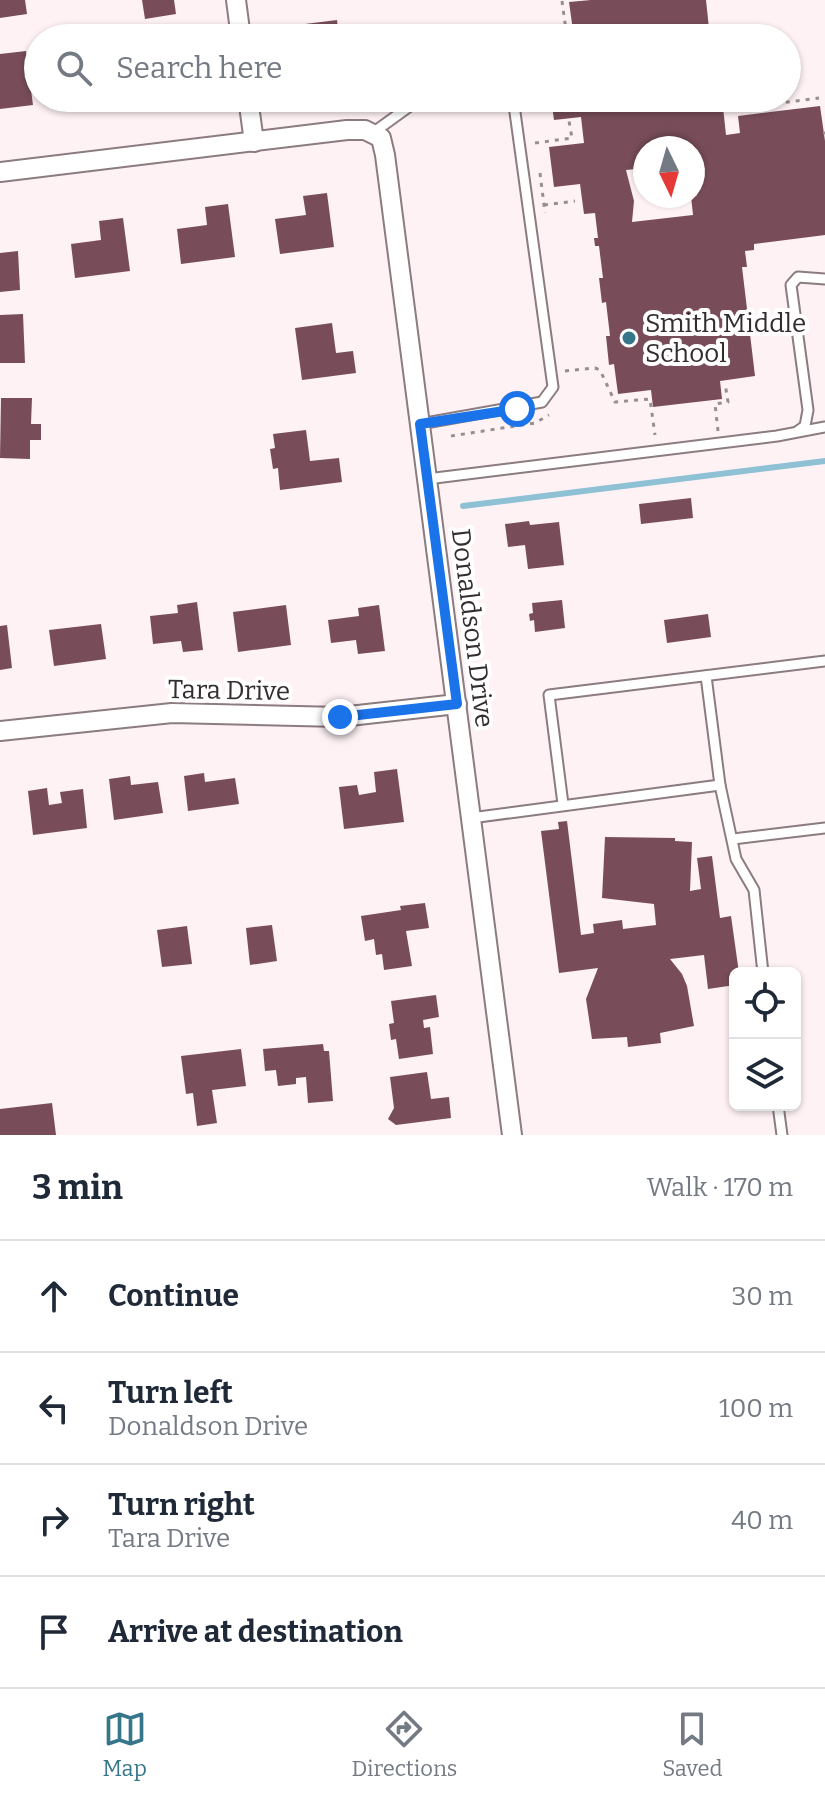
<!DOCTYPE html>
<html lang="en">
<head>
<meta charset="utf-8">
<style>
  :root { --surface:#fff; --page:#f2f2f3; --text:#1f2937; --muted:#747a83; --line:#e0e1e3; --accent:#36768a }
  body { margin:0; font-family:Bitter,serif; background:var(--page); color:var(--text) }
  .controls { position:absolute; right:24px; bottom:24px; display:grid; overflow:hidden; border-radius:12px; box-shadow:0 2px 6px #0004 }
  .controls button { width:72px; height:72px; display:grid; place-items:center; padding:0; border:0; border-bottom:2px solid var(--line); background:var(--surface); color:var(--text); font:40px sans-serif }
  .compass { position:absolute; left:633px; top:136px; width:72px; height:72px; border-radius:50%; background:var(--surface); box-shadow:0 2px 6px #0004; rotate:175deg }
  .stop { position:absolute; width:24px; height:24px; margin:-18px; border:6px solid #1a73e8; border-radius:50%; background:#fff }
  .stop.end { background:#1a73e8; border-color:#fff; box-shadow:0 2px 8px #0008 }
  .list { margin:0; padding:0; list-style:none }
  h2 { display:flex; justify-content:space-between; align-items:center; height:104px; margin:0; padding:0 32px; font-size:34px }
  h2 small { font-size:26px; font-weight:400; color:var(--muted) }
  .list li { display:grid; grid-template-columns:52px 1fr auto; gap:24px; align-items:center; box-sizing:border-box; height:112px; padding:0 32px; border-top:2px solid var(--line) }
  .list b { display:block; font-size:30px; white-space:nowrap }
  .list p { margin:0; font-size:26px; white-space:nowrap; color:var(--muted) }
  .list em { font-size:26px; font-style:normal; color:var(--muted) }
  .icon { flex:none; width:44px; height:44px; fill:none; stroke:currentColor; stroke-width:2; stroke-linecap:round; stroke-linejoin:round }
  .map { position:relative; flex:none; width:825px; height:1135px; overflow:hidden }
  .search { position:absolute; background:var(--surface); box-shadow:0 2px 6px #0004; left:24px; right:24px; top:24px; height:88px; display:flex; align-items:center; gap:20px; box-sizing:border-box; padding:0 28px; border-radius:44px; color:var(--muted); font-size:30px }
  .sheet { height:552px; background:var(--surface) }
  nav { display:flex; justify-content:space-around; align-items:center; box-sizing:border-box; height:112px; border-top:2px solid var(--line); background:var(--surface); font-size:22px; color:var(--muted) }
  nav a { display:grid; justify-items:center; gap:4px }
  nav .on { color:var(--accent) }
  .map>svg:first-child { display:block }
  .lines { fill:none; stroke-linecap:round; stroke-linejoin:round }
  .stream { stroke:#8dc1d3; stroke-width:6 }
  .building { fill:#784d59; fill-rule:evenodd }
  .service-casing { stroke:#8c7b7f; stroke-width:13 }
  .minor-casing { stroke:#8c7b7f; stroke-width:22 }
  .path { stroke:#988e91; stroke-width:3; stroke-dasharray:4 6; stroke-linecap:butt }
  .service { stroke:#fff; stroke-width:9 }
  .minor { stroke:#fff; stroke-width:18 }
  .route { stroke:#1a73e8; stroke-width:10 }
  .poi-dot { fill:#36768a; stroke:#fff; stroke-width:3 }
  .labels { text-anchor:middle; stroke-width:8; stroke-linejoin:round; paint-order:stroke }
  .poi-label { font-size:26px; fill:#342d2f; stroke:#fff; text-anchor:start }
  .street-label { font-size:26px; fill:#342d2f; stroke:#fff }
</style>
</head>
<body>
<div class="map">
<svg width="825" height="1135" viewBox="0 0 825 1135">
  <rect width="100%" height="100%" fill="#fef2f5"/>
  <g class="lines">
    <path class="stream" d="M463,506L825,461"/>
  </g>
  <g class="building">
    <path d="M0,0H25L27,14L0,18Z"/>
    <path d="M142,0H174L176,14L145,19Z"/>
    <path d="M591,0H706L710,38H574L569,2Z"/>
    <path d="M337,20L339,38H307L305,24Z"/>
    <path d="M26,51L33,105L0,109V54Z"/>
    <path d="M551,98H722L726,135L740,133L738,116L820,106L825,141V235L754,244V250L745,251L747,267H742L755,376L720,381L722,399L653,407L651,390L618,394L614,364L609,365L606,336H610L606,302L602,303L599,278H603L599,246H595L594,238H598L595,213L584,214L580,184L554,187L549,147L584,143L581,117L554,120ZM645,148H693V196H691L693,215L632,222L634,201L626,170L645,168Z"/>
    <path d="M327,193L334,247L280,254L275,219L306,215L303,196Z"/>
    <path d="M228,204L235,257L181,264L177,229L207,225L205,207Z"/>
    <path d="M123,218L130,271L75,278L71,244L101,240L99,221Z"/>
    <path d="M18,251L20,290L0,292V253Z"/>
    <path d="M23,314L25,363H0V315Z"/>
    <path d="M332,323L336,353L353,351L356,373L302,380L295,328Z"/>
    <path d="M1,398H32L31,424H41V440H30V459L0,458Z"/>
    <path d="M306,430L310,461L339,458L342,482L280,490L278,468L273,469L270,449L275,448L273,434Z"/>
    <path d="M691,498L693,518L641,524L639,504Z"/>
    <path d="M529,521L530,525L559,522L564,565L528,569L525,545L508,547L505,524Z"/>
    <path d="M562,600L565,628L535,632L534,620L530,621L529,614L533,613L532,603Z"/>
    <path d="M197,602L203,650L183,652L181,641L153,644L150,616L178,613L177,605Z"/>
    <path d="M286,605L291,645L238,652L233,612Z"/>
    <path d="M379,605L385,651L358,654L356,640L331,643L328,620L359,616L358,608Z"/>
    <path d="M708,614L711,637L667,643L664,620Z"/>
    <path d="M101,624L106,659L54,666L49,630Z"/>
    <path d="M7,625L12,668L0,670V626Z"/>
    <path d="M397,769L404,822L344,829L339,787L357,785L359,795L376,792L374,772Z"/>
    <path d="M204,773L205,782L235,778L239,804L188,811L184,776Z"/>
    <path d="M130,776L131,785L158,782L163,813L114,820L109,779Z"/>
    <path d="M47,788L49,805L62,803L60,792L83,789L87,828L33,835L28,791Z"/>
    <path d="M567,821L581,935L594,933L593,924L622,920L623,929L656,925L654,904L602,898L605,837L675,838V841L692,842L690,891L701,889L697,858L712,856L720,918L731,916L739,973H735V985L708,989L704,955L670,959L682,974L687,986L694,1026L660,1033L661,1043L628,1047L627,1037L592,1039L586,999L598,968L559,973L541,831L559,829L558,822Z"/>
    <path d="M425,903L429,928L406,931L412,966L384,970L382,954L376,955L374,939L365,941L361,916L401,910L400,906Z"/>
    <path d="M272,925L277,961L250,965L246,928Z"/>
    <path d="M187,926L192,964L162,967L157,930Z"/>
    <path d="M436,995L439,1017L423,1020L424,1028L430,1027L433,1054L399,1059L396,1039L391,1040L389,1024L394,1023L391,1001Z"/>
    <path d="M323,1044L324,1051H329L333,1101L308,1103L306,1077L296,1078V1084L278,1086L276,1070L265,1071L263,1049Z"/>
    <path d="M241,1049L246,1086L212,1090L217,1123L197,1126L193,1093L186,1094L181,1056Z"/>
    <path d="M427,1072L431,1099L449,1097L451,1118L396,1125L388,1119L394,1108L390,1077Z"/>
    <path d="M52,1103L56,1135H0V1109Z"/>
  </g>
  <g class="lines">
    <defs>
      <g id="service">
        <path d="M374,132L421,98"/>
        <path d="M420,424L542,402L553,387L513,98"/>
        <path d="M798,431L805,426L808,410L791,285L798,277L825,279"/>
        <path d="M427,479L777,436L825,427"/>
        <path d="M706,676L720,785L736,859L754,890L763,973"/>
        <path d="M563,804L549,695L825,661"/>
        <path d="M471,818L720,785"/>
        <path d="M733,839L825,828"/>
        <path d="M778,1105L782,1135"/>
      </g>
      <g id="minor">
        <path d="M236,0L241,38"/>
        <path d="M248,98L254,142"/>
        <path d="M0,172L347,130H365L381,138L385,155L512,1135"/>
        <path d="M0,731L172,713L340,717L457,704"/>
      </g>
    </defs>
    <use href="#service" class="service-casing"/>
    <use href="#minor" class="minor-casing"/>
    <g class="path">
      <path d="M562,1L567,38"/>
      <path d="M730,38L747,36V38"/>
      <path d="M756,106L819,98"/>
      <path d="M723,110L756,106L755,98"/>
      <path d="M823,133H825"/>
      <path d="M535,143L572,138L569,121"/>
      <path d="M540,173L545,213"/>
      <path d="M544,205L575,201"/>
      <path d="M565,371L595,368L600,370L615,402L650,399L655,435"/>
      <path d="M718,431L715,404L728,402L725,383"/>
      <path d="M451,436L535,423L549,415"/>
    </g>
    <use href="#service" class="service"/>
    <use href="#minor" class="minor"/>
  </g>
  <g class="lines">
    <path class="route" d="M340,717L457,704L420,424L517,409"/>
  </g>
  <circle class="poi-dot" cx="629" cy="338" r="8"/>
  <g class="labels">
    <g class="poi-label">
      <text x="645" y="332">Smith Middle<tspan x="645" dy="30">School</tspan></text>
    </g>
    <g class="street-label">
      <text transform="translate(473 628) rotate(83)" y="9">Donaldson Drive</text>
      <text transform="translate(229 690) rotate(1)" y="9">Tara Drive</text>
    </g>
  </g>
</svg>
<div class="controls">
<button><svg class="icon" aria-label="locate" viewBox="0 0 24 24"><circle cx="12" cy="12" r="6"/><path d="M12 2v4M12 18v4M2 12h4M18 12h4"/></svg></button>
<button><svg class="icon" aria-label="layers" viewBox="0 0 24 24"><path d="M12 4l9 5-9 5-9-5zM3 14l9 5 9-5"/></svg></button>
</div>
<svg class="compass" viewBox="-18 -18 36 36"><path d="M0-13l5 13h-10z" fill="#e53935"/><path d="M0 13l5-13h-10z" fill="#747a83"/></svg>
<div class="stop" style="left:517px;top:409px"></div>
<div class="stop end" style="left:340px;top:717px"></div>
<div class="search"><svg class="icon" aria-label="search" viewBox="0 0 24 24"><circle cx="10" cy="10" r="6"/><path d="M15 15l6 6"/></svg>Search here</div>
</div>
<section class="sheet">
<h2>3 min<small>Walk · 170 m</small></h2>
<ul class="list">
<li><svg class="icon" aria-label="ahead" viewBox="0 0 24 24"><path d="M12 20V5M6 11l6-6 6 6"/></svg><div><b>Continue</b></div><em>30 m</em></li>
<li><svg class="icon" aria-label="left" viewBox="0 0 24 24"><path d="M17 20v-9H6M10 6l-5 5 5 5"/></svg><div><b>Turn left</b><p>Donaldson Drive</p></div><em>100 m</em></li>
<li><svg class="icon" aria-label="right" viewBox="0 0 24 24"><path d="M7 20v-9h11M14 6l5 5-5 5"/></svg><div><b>Turn right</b><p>Tara Drive</p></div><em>40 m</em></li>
<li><svg class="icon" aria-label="arrive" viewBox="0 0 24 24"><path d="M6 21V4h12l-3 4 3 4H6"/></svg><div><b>Arrive at destination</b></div></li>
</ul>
</section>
<nav>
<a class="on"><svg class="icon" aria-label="map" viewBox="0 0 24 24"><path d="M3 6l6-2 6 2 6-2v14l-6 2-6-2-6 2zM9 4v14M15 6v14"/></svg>Map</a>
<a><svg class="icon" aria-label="directions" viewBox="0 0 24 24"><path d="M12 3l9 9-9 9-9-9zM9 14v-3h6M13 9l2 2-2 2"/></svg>Directions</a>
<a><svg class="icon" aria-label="saved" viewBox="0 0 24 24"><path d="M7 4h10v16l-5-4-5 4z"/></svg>Saved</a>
</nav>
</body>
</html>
